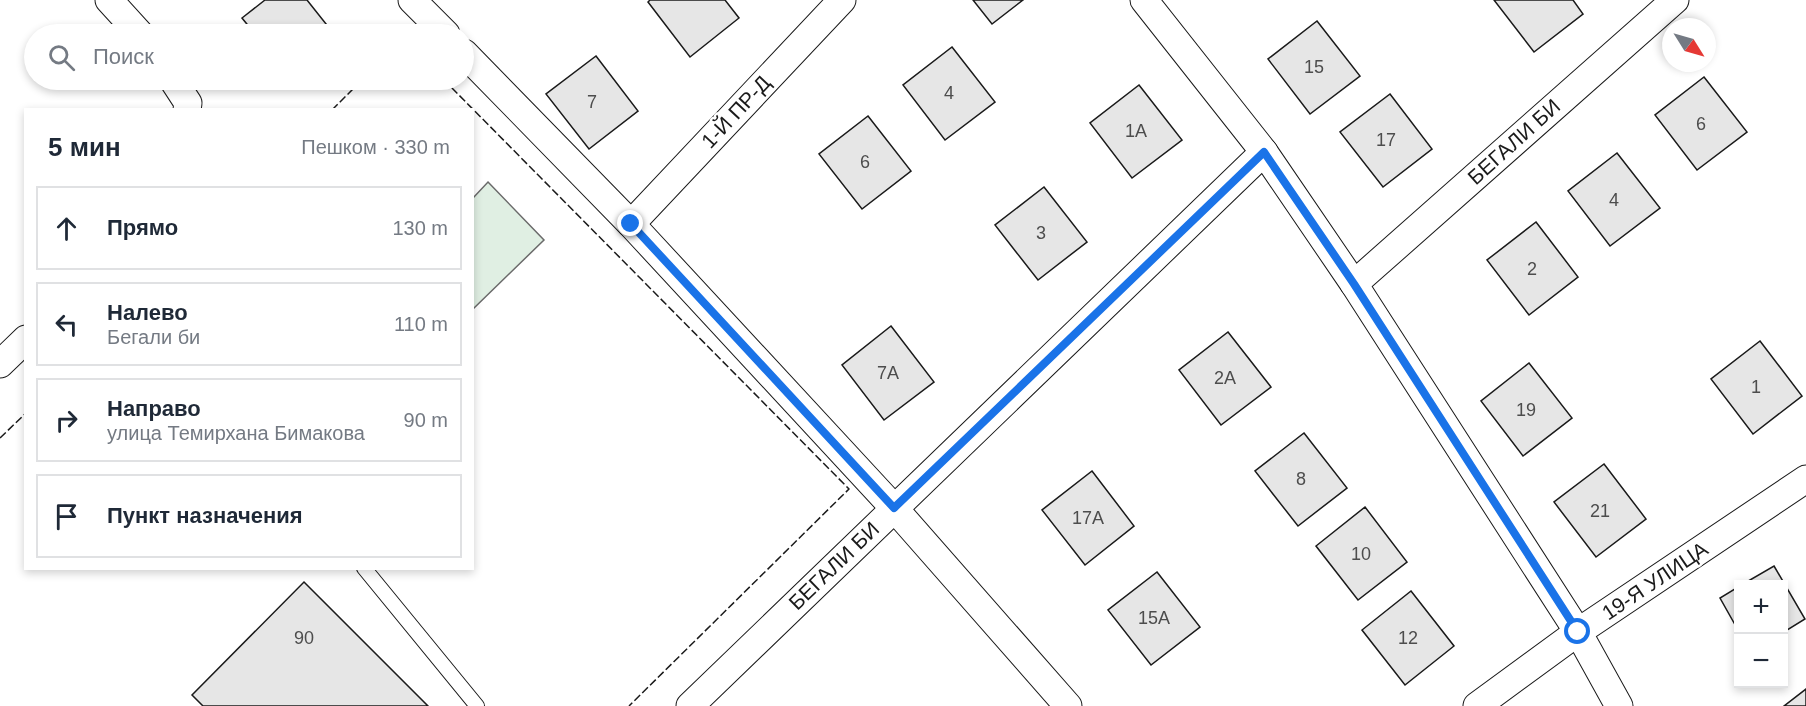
<!DOCTYPE html>
<html lang="ru">
<head>
<meta charset="utf-8">
<style>
  :root { --surface:#fff; --page:#f2f2f3; --text:#1f2937; --muted:#747a83; --line:#e0e1e3 }
  body { margin:0; font-family:Helvetica,sans-serif; background:var(--page); color:var(--text) }
  .controls { position:absolute; right:18px; bottom:18px; display:grid; overflow:hidden; border-radius:0px; box-shadow:0 3px 9px #0003 }
  .controls button { width:54px; height:54px; display:grid; place-items:center; padding:0; border:0; border-bottom:2px solid var(--line); background:var(--surface); color:var(--text); font:30px sans-serif }
  .compass { position:absolute; left:1662px; top:18px; width:54px; height:54px; border-radius:50%; background:var(--surface); box-shadow:0 3px 9px #0003; rotate:127deg }
  .stop { position:absolute; width:18px; height:18px; margin:-14px; border:4px solid #1a73e8; border-radius:50%; background:#fff }
  .stop.end { background:#1a73e8; border-color:#fff; box-shadow:0 2px 6px #0008 }
  .list { margin:0; padding:0; list-style:none }
  h2 { display:flex; justify-content:space-between; align-items:center; height:78px; margin:0; padding:0 24px; font-size:26px }
  h2 small { font-size:20px; font-weight:400; color:var(--muted) }
  .list li { display:grid; grid-template-columns:39px 1fr auto; gap:18px; align-items:center; box-sizing:border-box; height:84px; margin:0 12px 12px; padding:0 12px; border:2px solid var(--line); border-radius:0px }
  .list b { display:block; font-size:22px; white-space:nowrap }
  .list p { margin:0; font-size:20px; white-space:nowrap; color:var(--muted) }
  .list em { font-size:20px; font-style:normal; color:var(--muted) }
  .icon { flex:none; width:33px; height:33px; fill:none; stroke:currentColor; stroke-width:2; stroke-linecap:round; stroke-linejoin:round }
  .map { position:relative; flex:none; width:1806px; height:706px; overflow:hidden }
  .search { position:absolute; background:var(--surface); box-shadow:0 3px 9px #0003; left:24px; top:24px; width:450px; height:66px; display:flex; align-items:center; gap:15px; box-sizing:border-box; padding:0 21px; border-radius:33px; color:var(--muted); font-size:22px }
  .panel { position:absolute; background:var(--surface); box-shadow:0 3px 9px #0003; left:24px; top:108px; width:450px; height:462px; border-radius:0px }
  .map>svg:first-child { display:block }
  .green { fill:#e0efe3; stroke:#6a6a6a; stroke-width:1.5 }
  .building { fill:#e6e6e6; stroke:#1a1a1a; stroke-width:1.5 }
  .lines { fill:none; stroke-linecap:round; stroke-linejoin:round }
  .lane-casing { stroke:#1a1a1a; stroke-width:16 }
  .street-casing { stroke:#1a1a1a; stroke-width:29 }
  .lane { stroke:#fff; stroke-width:14 }
  .street { stroke:#fff; stroke-width:27 }
  .fence { stroke:#1a1a1a; stroke-width:1.5; stroke-dasharray:8 3; stroke-linecap:butt }
  .route { stroke:#1a73e8; stroke-width:8 }
  .labels { text-anchor:middle; stroke-width:4.5; stroke-linejoin:round; paint-order:stroke }
  .number-label { font-size:18px; fill:#4d4d4d }
  .street-label { font-size:21px; fill:#1a1a1a; stroke:#fff }
</style>
</head>
<body>
<div class="map">
<svg width="1806" height="706" viewBox="0 0 1806 706">
  <rect width="100%" height="100%" fill="#fff"/>
  <path class="green" d="M488,182L544,240L473,309V198Z"/>
  <g class="building">
    <path d="M265,0H307L334,34H255L242,18Z"/>
    <path d="M650,0H725L739,18L690,57L648,2Z"/>
    <path d="M973,0H1023L992,24Z"/>
    <path d="M1494,0H1573L1583,14L1534,52Z"/>
    <path d="M1317,21L1360,76L1310,114L1268,59Z"/>
    <path d="M952,47L995,102L945,140L903,85Z"/>
    <path d="M596,56L638,111L589,149L546,94Z"/>
    <path d="M1704,77L1747,132L1697,170L1655,115Z"/>
    <path d="M1139,85L1182,140L1132,178L1090,123Z"/>
    <path d="M1390,94L1432,149L1383,187L1340,132Z"/>
    <path d="M868,116L911,171L862,209L819,154Z"/>
    <path d="M1617,153L1660,208L1610,246L1568,191Z"/>
    <path d="M1044,187L1087,242L1038,280L995,225Z"/>
    <path d="M1536,222L1578,277L1529,315L1487,260Z"/>
    <path d="M891,326L934,382L884,420L842,365Z"/>
    <path d="M1228,332L1271,387L1221,425L1179,370Z"/>
    <path d="M1760,341L1802,396L1753,434L1711,379Z"/>
    <path d="M1529,363L1572,418L1523,456L1481,401Z"/>
    <path d="M1304,433L1347,488L1298,526L1255,471Z"/>
    <path d="M1604,464L1646,519L1596,557L1554,502Z"/>
    <path d="M1092,471L1134,526L1085,565L1042,510Z"/>
    <path d="M1365,507L1407,562L1358,600L1316,546Z"/>
    <path d="M1774,566L1805,619L1784,632V584H1743Z"/>
    <path d="M1157,572L1200,627L1151,665L1108,610Z"/>
    <path d="M304,582L428,706H203L192,695Z"/>
    <path d="M1738,587V630L1720,598Z"/>
    <path d="M1411,591L1454,646L1405,685L1362,630Z"/>
    <path d="M1806,689V706H1784Z"/>
  </g>
  <g class="lines">
    <defs>
      <path id="lane" d="M364,568L477,706"/>
      <g id="street">
        <path d="M109,0L140,34"/>
        <path d="M412,0L446,34"/>
        <path d="M1144,0L1264,152L1354,284L1578,632L1619,706"/>
        <path d="M464,53L631,224L894,508L1068,706"/>
        <path d="M173,80L188,103L187,110"/>
        <path d="M631,224L842,0"/>
        <path d="M1354,284L1675,0"/>
        <path d="M0,364L26,339"/>
        <path d="M690,706L1264,152"/>
        <path d="M1477,706L1578,632L1806,479"/>
      </g>
    </defs>
    <use href="#lane" class="lane-casing"/>
    <use href="#street" class="street-casing"/>
    <use href="#lane" class="lane"/>
    <use href="#street" class="street"/>
    <g class="fence">
      <path d="M444,80L849,489L629,706"/>
      <path d="M332,110L362,80"/>
      <path d="M0,438L26,413"/>
    </g>
  </g>
  <g class="lines">
    <path class="route" d="M631,224L894,508L1264,152L1354,284L1578,632"/>
  </g>
  <g class="labels">
    <g class="number-label">
      <text x="1314" y="73">15</text>
      <text x="949" y="99">4</text>
      <text x="592" y="108">7</text>
      <text x="1701" y="130">6</text>
      <text x="1136" y="137">1А</text>
      <text x="1386" y="146">17</text>
      <text x="865" y="168">6</text>
      <text x="1614" y="206">4</text>
      <text x="1041" y="239">3</text>
      <text x="1532" y="275">2</text>
      <text x="888" y="379">7А</text>
      <text x="1225" y="384">2А</text>
      <text x="1756" y="393">1</text>
      <text x="1526" y="416">19</text>
      <text x="1301" y="485">8</text>
      <text x="1600" y="517">21</text>
      <text x="1088" y="524">17А</text>
      <text x="1361" y="560">10</text>
      <text x="1154" y="624">15А</text>
      <text x="304" y="644">90</text>
      <text x="1408" y="644">12</text>
    </g>
    <g class="street-label">
      <text transform="translate(736 112) rotate(-47)" y="7">1-Й ПР-Д</text>
      <text transform="translate(1514 142) rotate(-42)" y="7">БЕГАЛИ БИ</text>
      <text transform="translate(834 566) rotate(-44)" y="7">БЕГАЛИ БИ</text>
      <text transform="translate(1655 581) rotate(-34)" y="7">19-Я УЛИЦА</text>
    </g>
  </g>
</svg>
<div class="controls">
<button>+</button>
<button>−</button>
</div>
<svg class="compass" viewBox="-18 -18 36 36"><path d="M0-13l5 13h-10z" fill="#e53935"/><path d="M0 13l5-13h-10z" fill="#747a83"/></svg>
<div class="stop" style="left:1578px;top:632px"></div>
<div class="stop end" style="left:631px;top:224px"></div>
<div class="search"><svg class="icon" aria-label="search" viewBox="0 0 24 24"><circle cx="10" cy="10" r="6"/><path d="M15 15l6 6"/></svg>Поиск</div>
<section class="panel">
<h2>5 мин<small>Пешком · 330 m</small></h2>
<ul class="list">
<li><svg class="icon" aria-label="ahead" viewBox="0 0 24 24"><path d="M12 20V5M6 11l6-6 6 6"/></svg><div><b>Прямо</b></div><em>130 m</em></li>
<li><svg class="icon" aria-label="left" viewBox="0 0 24 24"><path d="M17 20v-9H6M10 6l-5 5 5 5"/></svg><div><b>Налево</b><p>Бегали би</p></div><em>110 m</em></li>
<li><svg class="icon" aria-label="right" viewBox="0 0 24 24"><path d="M7 20v-9h11M14 6l5 5-5 5"/></svg><div><b>Направо</b><p>улица Темирхана Бимакова</p></div><em>90 m</em></li>
<li><svg class="icon" aria-label="arrive" viewBox="0 0 24 24"><path d="M6 21V4h12l-3 4 3 4H6"/></svg><div><b>Пункт назначения</b></div></li>
</ul>
</section>
</div>
</body>
</html>
